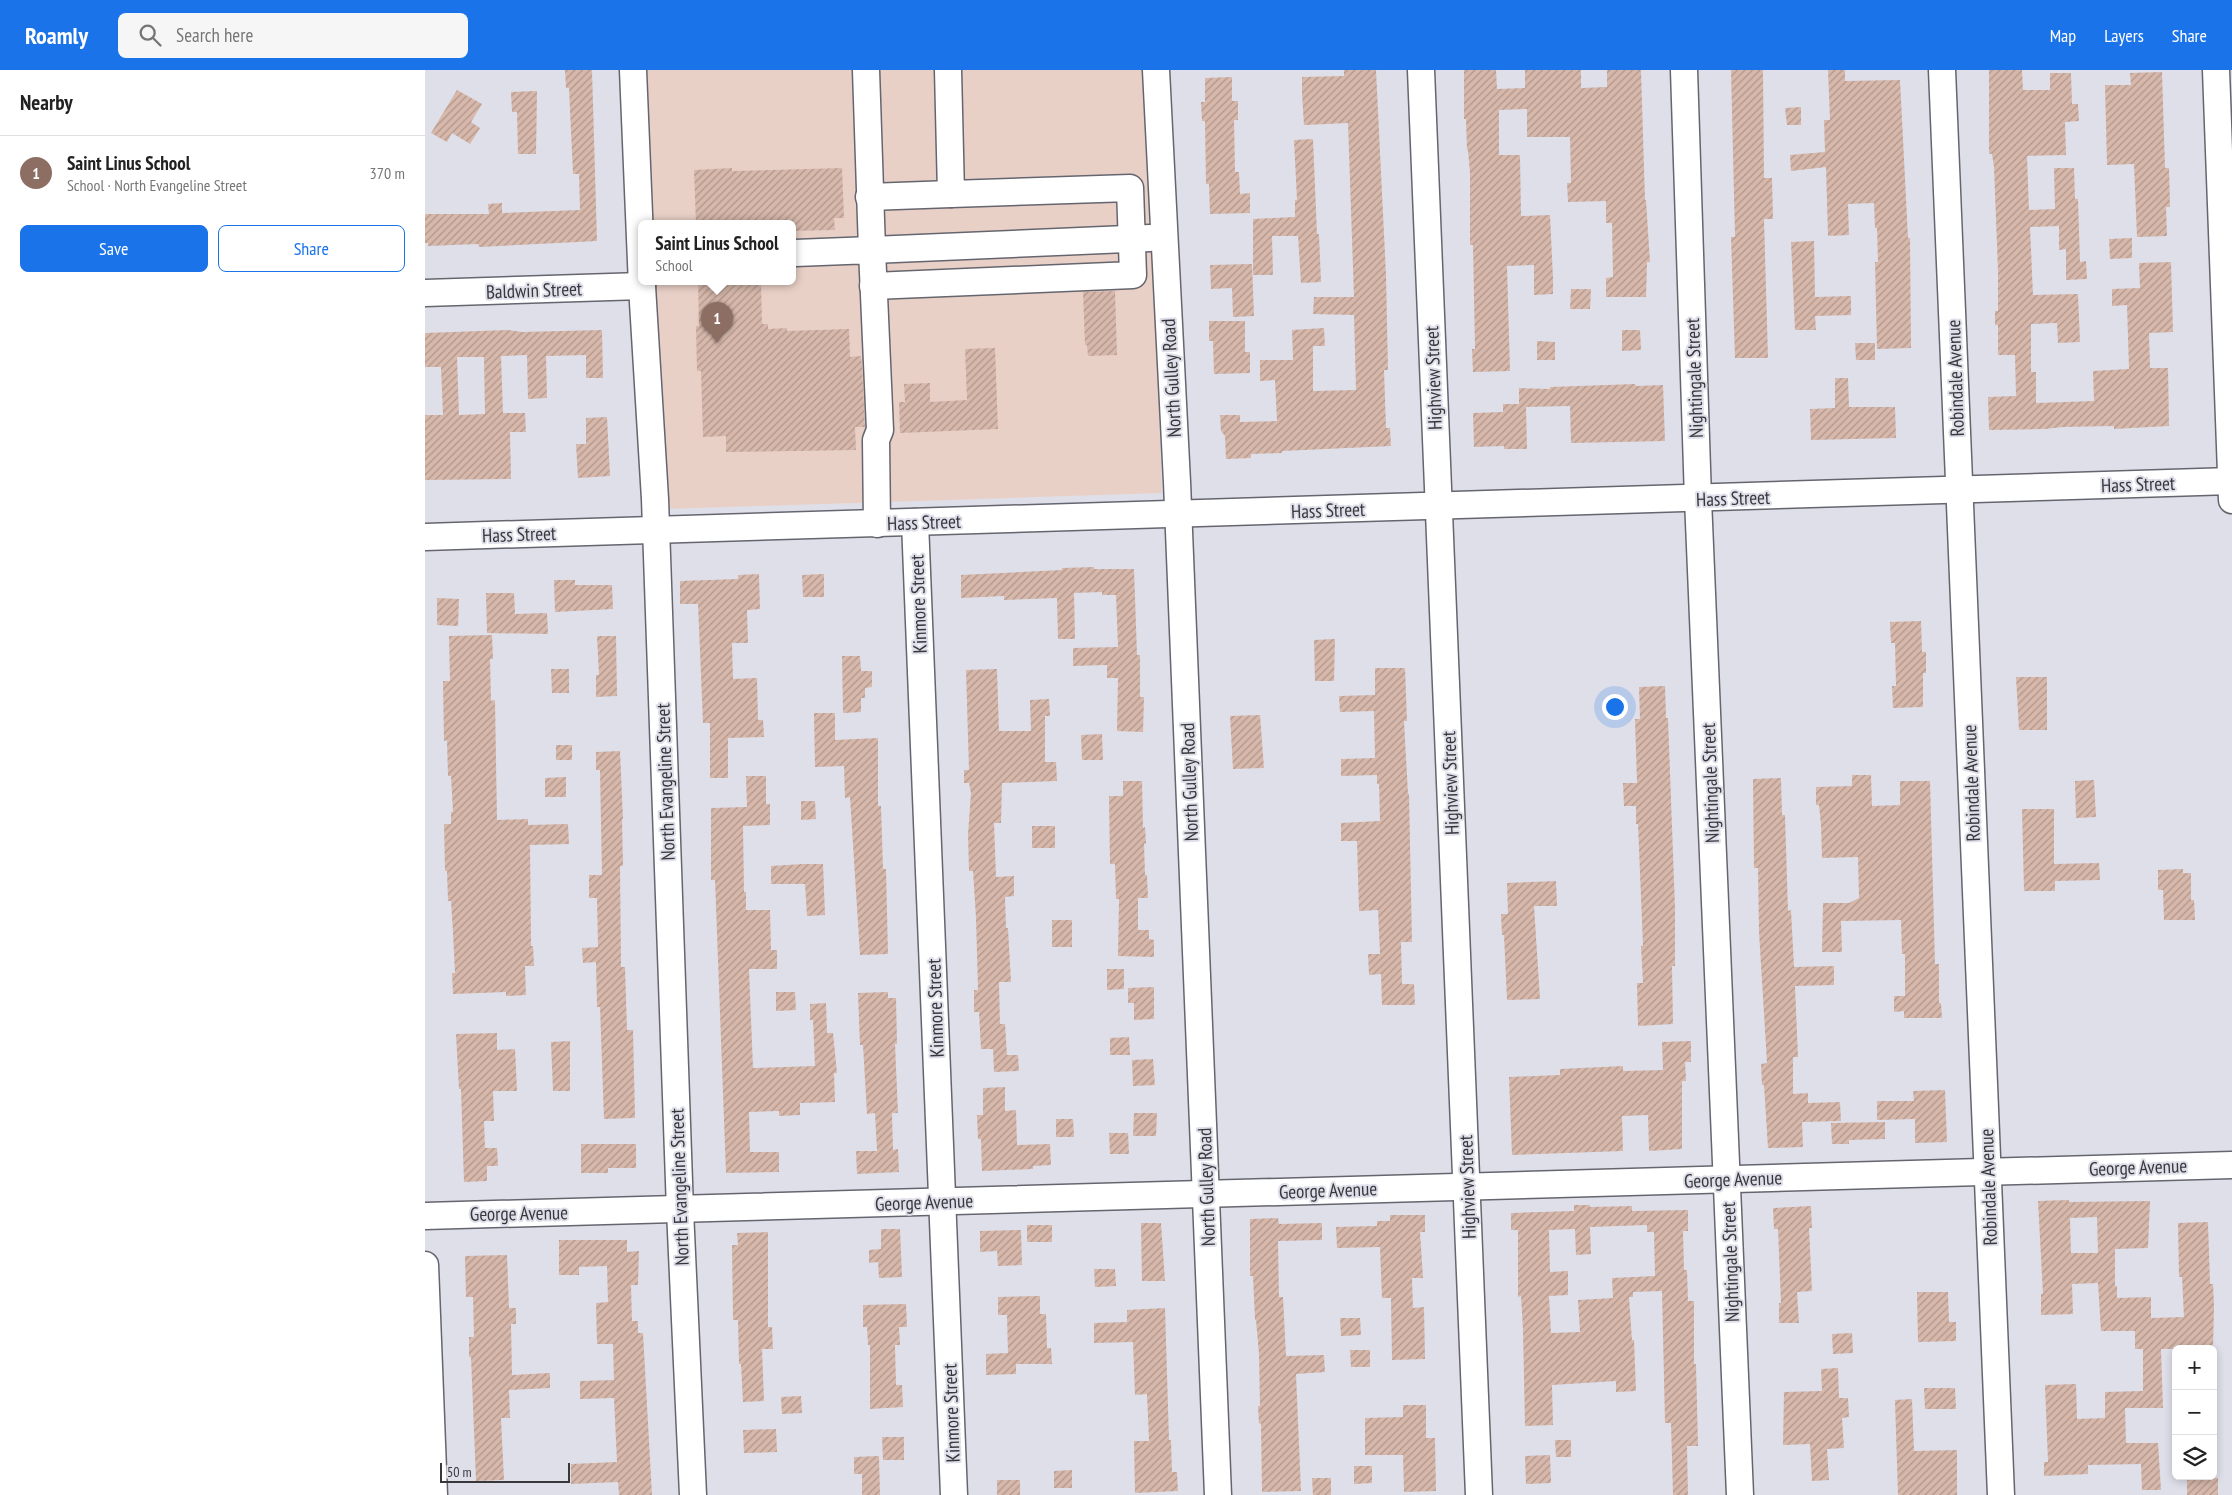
<!DOCTYPE html>
<html lang="en">
<head>
<meta charset="utf-8">
<style>
  :root { --surface:#fff; --page:#f6f6f6; --text:#222; --muted:#767676; --line:#e0e0e0; --accent:#1a73e8 }
  body { margin:0; font-family:"PT Sans Narrow",sans-serif; background:var(--page); color:var(--text) }
  .controls { position:absolute; right:15px; bottom:15px; display:grid; overflow:hidden; border-radius:8px; box-shadow:0 2px 8px #0003 }
  .controls button { width:45px; height:45px; display:grid; place-items:center; padding:0; border:0; border-bottom:1px solid var(--line); background:var(--surface); color:var(--text); font:25px sans-serif }
  .scale { position:absolute; left:15px; bottom:12px; width:130px; box-sizing:border-box; padding-left:5px; border:2px solid #38373c; border-top:0; font-size:14px; line-height:18px; white-space:nowrap; color:#38373c; -webkit-text-stroke:4px #dfdfea; paint-order:stroke }
  .you { position:absolute; left:1189px; top:636px; width:18px; height:18px; margin:-12px; border:4px solid #fff; border-radius:50%; background:#1a73e8; box-shadow:0 0 0 8px #1a73e833 }
  .badge { display:grid; place-items:center; width:32px; height:32px; border-radius:50%; background:var(--accent); color:#fff; font-size:16px; font-weight:700 }
  .pin { position:absolute; translate:-50% -41px; filter:drop-shadow(0 1px 2px #0008) }
  .pin::after { content:''; position:absolute; top:26px; width:18px; height:15px; background:inherit; clip-path:polygon(0 0,100% 0,50% 100%) }
  .popup { position:absolute; left:213px; top:150px; width:158px; height:65px; box-sizing:border-box; display:grid; place-content:center; border-radius:8px; background:var(--surface); filter:drop-shadow(0 1px 4px #0005); font-size:16px; white-space:nowrap; color:var(--muted) }
  .popup b { font-size:19px; color:var(--text) }
  .popup::after { content:''; position:absolute; left:50%; top:100%; margin-left:-10px; border:10px solid transparent; border-top-color:var(--surface) }
  .list { margin:0; padding:0; list-style:none }
  h2 { display:flex; justify-content:space-between; align-items:center; height:65px; margin:0; padding:0 20px; font-size:21px }
  h2 small { font-size:16px; font-weight:400; color:var(--muted) }
  .list li { display:grid; grid-template-columns:32px 1fr auto; gap:15px; align-items:center; box-sizing:border-box; height:75px; padding:0 20px; border-top:1px solid var(--line) }
  .list b { display:block; font-size:19px; white-space:nowrap }
  .list p { margin:0; font-size:16px; white-space:nowrap; color:var(--muted) }
  .list em { font-size:16px; font-style:normal; color:var(--muted) }
  .actions { display:flex; gap:10px; padding:15px 20px }
  .actions a { flex:1; padding:11px 0; border:1px solid var(--accent); border-radius:8px; text-align:center; font-size:18px; color:var(--accent) }
  .actions .main { background:var(--accent); color:#fff }
  .icon { flex:none; width:28px; height:28px; fill:none; stroke:currentColor; stroke-width:2; stroke-linecap:round; stroke-linejoin:round }
  .map { position:relative; flex:none; width:1807px; height:1425px; overflow:hidden }
  header { display:flex; align-items:center; gap:30px; box-sizing:border-box; height:70px; padding:0 25px; background:var(--accent); color:#fff }
  header strong { font-size:24px }
  nav { display:flex; gap:28px; margin-inline-start:auto; font-size:18px }
  .search { width:350px; height:45px; background:var(--page); display:flex; align-items:center; gap:12px; box-sizing:border-box; padding:0 18px; border-radius:8px; color:var(--muted); font-size:19px }
  main { display:flex }
  aside { flex:1; background:var(--surface) }
  .map>svg:first-child { display:block }
  .education { fill:#e9d0c7 }
  .building { fill:url(#building-hatch); fill-rule:evenodd }
  .lines { fill:none; stroke-linecap:round; stroke-linejoin:round }
  .minor-casing { stroke:#65656f; stroke-width:29 }
  .minor { stroke:#fff; stroke-width:26 }
  .labels { text-anchor:middle; stroke-width:4; stroke-linejoin:round; paint-order:stroke }
  .street-label { font-size:19px; fill:#38373c; stroke:#dfdfea }
</style>
</head>
<body>
<header>
<strong>Roamly</strong>
<div class="search"><svg class="icon" aria-label="search" viewBox="0 0 24 24"><circle cx="10" cy="10" r="6"/><path d="M15 15l6 6"/></svg>Search here</div>
<nav><a>Map</a><a>Layers</a><a>Share</a></nav>
</header>
<main>
<aside>
<h2>Nearby<small></small></h2>
<ul class="list">
<li><span class="badge" style="background:#8d6e63">1</span><div><b>Saint Linus School</b><p>School · North Evangeline Street</p></div><em>370 m</em></li>
</ul>
<div class="actions"><a class="main">Save</a><a>Share</a></div>
</aside>
<div class="map">
<svg width="1807" height="1425" viewBox="0 0 1807 1425">
  <defs>
    <pattern id="building-hatch" width="6" height="6" patternUnits="userSpaceOnUse" patternTransform="scale(1.25)"><rect width="6" height="6" fill="#d7b8ab"/><path d="M-1 1l2-2M0 6l6-6M5 7l2-2" fill="none" stroke="#af968c"/></pattern>
  </defs>
  <rect width="100%" height="100%" fill="#dfdfea"/>
  <path class="education" d="M222,0H722L737,423L241,439L231,212H367V154H228Z"/>
  <g class="building">
    <path d="M140,0H167L172,171L54,177L53,174L3,176V173H0V144H64L63,134L77,133V143L155,140L154,104H148L144,18H141Z"/>
    <path d="M919,0H951L961,205L963,300H959L961,358H965L966,376L857,381V383L826,384V388L801,389L800,366L796,361L795,345H815V352L852,351L850,310L835,311V290H868L867,260L899,258L900,276H888V321L931,320L929,245L888,244L889,227H929L923,53L879,55L877,24V7L919,6Z"/>
    <path d="M1039,0H1071L1072,19L1100,18V0H1156V18L1182,17V0H1216L1220,130H1221L1225,192H1222L1221,227H1181V208L1188,207L1187,153H1181V131L1143,132L1142,113H1146L1145,67H1102V39L1074,40V85H1095L1096,146L1125,145L1128,208V224L1109,225V195L1082,196L1085,301L1048,302L1047,279H1050L1048,175H1045V103L1043,80H1042L1041,49H1039Z"/>
    <path d="M1306,0H1338L1339,108H1347L1348,149H1339L1343,288H1310L1306,167H1310Z"/>
    <path d="M1403,0H1420V11L1475,10L1483,168H1485L1486,278L1452,279L1450,192H1453L1452,158H1450L1449,133L1423,134L1424,165L1403,166L1401,97L1366,101L1365,85L1400,82L1399,50H1405Z"/>
    <path d="M1564,0H1597L1598,20H1625V3H1646L1647,34H1653L1654,51L1640,52L1641,85L1602,86L1604,140L1630,139L1629,98H1649L1650,129H1653L1655,192L1661,191L1662,209L1641,210V179L1634,180V156L1605,157L1608,225L1653,224L1655,272L1633,273L1632,253L1606,254V302H1611V333L1669,331L1668,301L1704,299L1702,235L1687,236V219L1715,218L1714,193L1746,192L1748,262L1724,263L1725,298H1743L1744,356L1689,359V356L1638,357L1620,359L1564,360L1563,327L1591,326L1590,285H1573V255H1570V241H1573V201L1569,97L1567,84H1564Z"/>
    <path d="M1737,2L1740,98H1744L1745,137H1741L1742,166L1712,167L1709,94L1682,95L1680,15H1706L1705,3Z"/>
    <path d="M807,7V31H813V50H809L810,102H814L815,124L825,123V143L785,144L784,114H781L780,51H777L776,32H780V8Z"/>
    <path d="M32,20L57,34L46,52L55,58L45,74L27,63L22,72L6,63Z"/>
    <path d="M112,21L111,84H93L92,42H87L86,22Z"/>
    <path d="M1376,37V55H1362L1360,38Z"/>
    <path d="M888,69L892,164H894L896,212L876,213L873,166H847L848,205H828V149L870,147V130H872L869,70Z"/>
    <path d="M307,98V101L417,98L419,148H409L410,160L367,161V154H271L269,100Z"/>
    <path d="M1707,168V188L1685,189L1684,169Z"/>
    <path d="M1389,171L1390,227L1426,226V245L1390,246L1391,260H1370L1366,172Z"/>
    <path d="M827,194L829,246L808,247L807,218L786,219L785,195Z"/>
    <path d="M273,212H336L337,254H343V259L362,258V261L424,259L425,287L436,286L437,295L440,357H430L431,380L301,382V366L278,367L276,301H272L271,256H274Z"/>
    <path d="M1146,219H1166L1165,239H1145Z"/>
    <path d="M690,221L692,285L663,286L662,275H660L658,222Z"/>
    <path d="M784,251H820V282H825V303L789,304L788,271H784Z"/>
    <path d="M83,260L97,262L177,260L178,308H161V285L121,286L122,328L103,329L102,285L76,286L78,343H100L101,362H85L86,409L0,410V345H18L16,297H0V263ZM32,287H59L60,344L34,345Z"/>
    <path d="M1197,260H1215L1216,280L1197,281Z"/>
    <path d="M1112,271L1130,272V290H1112Z"/>
    <path d="M1430,273H1450V290H1431Z"/>
    <path d="M570,278L573,359L475,363L474,332H480L479,314L505,313V332L542,330L540,279Z"/>
    <path d="M1410,308H1423L1424,337H1470L1471,368L1386,370L1385,339L1410,338Z"/>
    <path d="M1210,314L1211,316L1238,315L1240,371L1146,373L1145,336L1101,337L1102,379H1079V376L1049,377L1048,343L1078,342V334H1094V318L1125,319V317Z"/>
    <path d="M182,347L185,406L153,408L151,374H161V348Z"/>
    <path d="M669,497V499H709L712,585H715V627H719L718,662L692,661L693,608H682V595L648,596V578L693,577L691,525H677V522L649,523L650,569H633L632,528L579,530V526L536,528V505L637,500V498Z"/>
    <path d="M334,504L335,539L322,540L323,573H307L308,609L332,608L333,650H338L339,667L303,668V708H285V653H278L273,534H255V511L313,509V505Z"/>
    <path d="M399,504V527H378L377,505Z"/>
    <path d="M129,510H150V515H187L188,539L130,542Z"/>
    <path d="M61,523H89L90,544L122,543L123,564L62,563Z"/>
    <path d="M12,528L34,529L33,556L12,555Z"/>
    <path d="M1496,551L1497,582H1501V603H1498V637L1468,638L1467,616H1471L1470,573H1466L1465,552Z"/>
    <path d="M67,565L68,589H65L66,631L70,630L72,750L103,749V755L143,754L144,774L105,775L106,876H108L109,896H100L101,925L81,926V922L28,924L27,903H30L28,863L26,831H23L22,801H20L19,754H26V742H28L26,706H23L22,670L19,671L18,611H25L24,566Z"/>
    <path d="M172,566H191L192,626L171,627V605H174Z"/>
    <path d="M910,569L909,611H890L889,570Z"/>
    <path d="M417,586H435L436,601H447V617L440,618V628H436V642L418,643Z"/>
    <path d="M950,598H980L982,651H979L983,724H984L987,872H976L977,914H989L990,935H957L956,904L944,905L943,884H955L953,840L934,841L932,771H916V753L955,751L954,714H952V705L916,706V689L950,688L949,641L915,642L914,626L950,625Z"/>
    <path d="M126,599H144V623H127Z"/>
    <path d="M572,599L574,661H606L605,630L624,629L625,646H620V692H631L632,711L577,713L576,753H569L571,807L589,806V826L580,827L581,858H583L586,912H574L575,954H580L582,985H593L594,1001L569,1002L568,979H556L554,942H549V920H553L551,848L548,801H544L543,764L546,723L544,713H539V700H544L541,600Z"/>
    <path d="M1591,607H1622V660H1594Z"/>
    <path d="M1240,616L1241,648H1243L1250,838V896H1247L1248,954L1213,956L1212,913H1218L1216,876H1218L1213,754H1211V736H1199L1198,713H1212L1210,649H1215L1214,617Z"/>
    <path d="M389,643H410V670L453,668V736H456L458,799H461L463,884L435,885L425,727L420,728L419,696L390,697Z"/>
    <path d="M835,645L839,698L808,699L805,646Z"/>
    <path d="M677,664L678,690H657L656,665Z"/>
    <rect x="131" y="675" width="16" height="15"/>
    <path d="M195,681L198,749H197L198,796H195L196,897H200L202,960H208L210,1048L179,1049L175,937H172L171,892L158,893L157,878L173,877L172,828H164V805H177L175,700H171V682Z"/>
    <path d="M1427,705H1446L1447,736L1475,735V711H1505L1510,894H1514V933H1516L1517,948H1479V941L1469,942V926H1480V884H1477L1476,850L1416,851L1417,882H1397L1398,833H1424L1434,828L1433,787L1397,788L1396,755L1394,735H1391V717L1427,716Z"/>
    <path d="M321,706H341V734H345V755L318,756L319,822H321V840H345L346,880H352V899H324L328,998L390,996L388,950H385V934L401,933L402,963H408L412,1003H409L410,1032L375,1033V1045L354,1046V1041L324,1042L325,1082H354V1102L301,1103L290,810H286V738L322,737Z"/>
    <path d="M141,707V727H120V708Z"/>
    <path d="M1356,708L1357,745H1360L1363,841L1366,840L1369,897L1409,896V915L1370,916L1373,987H1368V1024L1383,1023V1033L1415,1032L1416,1051L1377,1052L1378,1077L1343,1078L1339,1015H1337L1336,994L1342,993L1334,862L1333,798H1329L1328,709Z"/>
    <path d="M1669,710L1671,747L1651,748L1650,711Z"/>
    <path d="M698,711H717L718,758L720,757L721,773L719,774L720,805H722L723,828H713V860H724V869L729,870V887L693,886L694,829H691L690,794H685L684,726H698Z"/>
    <path d="M376,731H390L391,749L376,750Z"/>
    <path d="M1597,739H1629V794L1674,793L1675,810L1630,811V821H1599Z"/>
    <rect x="607" y="756" width="23" height="22"/>
    <path d="M378,794H398L400,845L382,846L380,814H346V796Z"/>
    <path d="M1758,799V803H1766V830H1769L1770,850H1739L1738,820H1733V800Z"/>
    <path d="M1131,811L1132,836H1109L1115,929L1082,930L1079,865H1077L1076,844H1083L1082,813Z"/>
    <rect x="627" y="850" width="20" height="27"/>
    <path d="M682,899H699V919L682,920Z"/>
    <path d="M729,917V949L709,950V933H703V918Z"/>
    <path d="M351,922H370L371,940L351,941Z"/>
    <path d="M463,922V928H471L472,974H470L473,1043H467L468,1080L473,1079L474,1102L432,1104L431,1081H452L450,1043L442,1044L438,975H435L433,923Z"/>
    <path d="M72,963V980L90,979L92,1021H68L69,1051H59L60,1078H72L73,1096H62V1111L39,1112L36,1019H34L31,964Z"/>
    <path d="M704,967L705,985H685V968Z"/>
    <path d="M145,971V1021H128L126,972Z"/>
    <path d="M1266,971V992H1260L1261,1011H1257V1079L1224,1081L1223,1045L1197,1046L1198,1081L1087,1085L1084,1007L1135,1005V999L1178,997L1198,996V1001L1238,1000L1237,972Z"/>
    <path d="M728,989L730,1015L708,1016L707,990Z"/>
    <path d="M580,1017V1041L591,1040L592,1075L625,1074L626,1095L608,1096V1099L557,1101L556,1069H553L552,1045H558V1018Z"/>
    <path d="M1520,1020L1522,1072L1490,1073V1049L1452,1050V1031H1489L1488,1021Z"/>
    <path d="M709,1043H732L731,1066H708Z"/>
    <path d="M631,1049H648L649,1067H631Z"/>
    <path d="M1460,1052V1069L1424,1070V1074H1407L1406,1053Z"/>
    <path d="M684,1063H703L704,1084H685Z"/>
    <path d="M156,1074H211V1098H183V1103H156Z"/>
    <path d="M1644,1130V1132L1725,1131L1723,1178L1690,1179V1216H1692V1228L1726,1227V1248L1759,1247L1757,1207H1754L1753,1153L1783,1152L1785,1214H1788L1789,1236L1788,1279H1736L1738,1338H1700L1701,1373H1733L1736,1420H1717L1716,1394L1663,1395V1404L1619,1406V1392H1623L1620,1315L1651,1314L1652,1349L1680,1348V1322L1718,1321V1279H1710V1261H1676L1673,1213L1647,1214L1648,1244L1616,1245V1224H1618L1613,1131ZM1672,1147L1673,1183H1646L1645,1148Z"/>
    <path d="M1149,1135H1165V1137L1207,1136V1141L1263,1140V1161H1258L1259,1200H1262L1263,1231H1269V1294H1271L1273,1376H1262L1263,1425H1248L1246,1353H1240L1237,1221L1208,1222V1227H1204L1207,1270H1209L1211,1321L1191,1322V1311L1127,1315L1128,1355L1100,1356L1098,1260L1096,1226L1093,1227V1160H1086V1143L1149,1141ZM1222,1155V1162H1229L1230,1206L1187,1208L1188,1228L1153,1230L1155,1262L1126,1263L1124,1226L1143,1225V1201L1125,1202L1124,1160L1150,1159L1151,1185L1166,1184L1165,1157Z"/>
    <path d="M1386,1136L1387,1158H1384L1387,1221L1372,1222L1374,1253H1354V1233H1356L1353,1159H1349L1348,1138Z"/>
    <path d="M965,1145H1000V1162H995L998,1208H987L988,1238L999,1237L1000,1289L967,1290L966,1228H957L955,1177L912,1178L911,1157L952,1156V1151H965Z"/>
    <path d="M853,1148L854,1154L897,1153V1170L853,1171L854,1227H858L861,1286L899,1285L900,1302L871,1304L876,1421L837,1422L836,1353L834,1354L833,1336H835L834,1284L831,1250H830L828,1206H825V1149Z"/>
    <path d="M716,1153H736L740,1211H717Z"/>
    <rect x="602" y="1155" width="25" height="17"/>
    <path d="M456,1159H475L477,1207L454,1208L453,1192L444,1193V1180L456,1179Z"/>
    <path d="M596,1160L597,1195L573,1196L572,1181L555,1182V1161Z"/>
    <path d="M343,1162V1257H347L348,1279H337L339,1331L318,1332L316,1294H314L313,1250H308L307,1175H313L312,1163Z"/>
    <path d="M134,1170H202V1182L214,1181L213,1215H206L207,1251H213V1263H218L227,1425H194L193,1412L146,1414V1394L192,1392L189,1328L155,1329V1311L189,1310L188,1274H172L171,1233L183,1232L182,1196L154,1197V1205H134Z"/>
    <path d="M82,1185L84,1238H91V1254H86L87,1305L125,1303V1318L84,1320L85,1348H76L79,1410L51,1411L46,1287H44V1267H49L48,1227H41L40,1186Z"/>
    <path d="M669,1199H690L691,1216L670,1217Z"/>
    <path d="M1492,1222H1523L1524,1252H1531V1271L1493,1272Z"/>
    <path d="M615,1226V1244H621L622,1278H626L627,1294H591V1304L561,1305V1284L583,1283L582,1245H573V1227Z"/>
    <path d="M481,1234L482,1257H474L475,1275H470L471,1315H477L478,1337L445,1339V1275H443L442,1257H438V1235Z"/>
    <path d="M740,1238L744,1370H746L747,1402H752L753,1421L710,1423L709,1371H724L722,1324L710,1325L708,1272L669,1273V1253L702,1252V1240Z"/>
    <path d="M915,1248H935L936,1265L916,1266Z"/>
    <path d="M1427,1263L1428,1283L1408,1284L1407,1264Z"/>
    <path d="M925,1280H945V1297H926Z"/>
    <path d="M1413,1298L1414,1328H1423L1424,1347L1417,1348L1419,1378L1402,1379L1404,1410L1387,1411L1385,1374L1358,1375L1359,1322L1397,1321L1396,1299Z"/>
    <path d="M1499,1318H1530L1531,1339H1500Z"/>
    <path d="M376,1326L377,1343L357,1344L356,1327Z"/>
    <path d="M1487,1329L1489,1381L1532,1380V1425H1473L1470,1330Z"/>
    <path d="M978,1335H1001V1368H1010L1011,1421L979,1422L978,1385H940V1348L978,1347Z"/>
    <path d="M351,1359L352,1382L319,1383L318,1360Z"/>
    <path d="M457,1367H479V1390H458Z"/>
    <path d="M1130,1370H1146V1387H1131Z"/>
    <path d="M1125,1385L1126,1413L1101,1414L1100,1386Z"/>
    <path d="M454,1386L455,1425H437V1404H429V1387Z"/>
    <path d="M929,1396H947V1413L929,1414Z"/>
    <path d="M647,1400V1418H629V1401Z"/>
    <path d="M887,1408H906V1425H888Z"/>
    <path d="M1793,1408V1425H1762V1410Z"/>
    <rect x="572" y="1410" width="23" height="15"/>
  </g>
  <g class="lines">
    <defs>
      <g id="minor">
        <path d="M208,0L217,216L230,429L255,1140L268,1425"/>
        <path d="M441,0L447,180L725,168"/>
        <path d="M731,0L752,412L793,1425"/>
        <path d="M996,0L1054,1425"/>
        <path d="M1259,0L1273,429L1315,1425"/>
        <path d="M1517,0L1576,1425"/>
        <path d="M1791,0L1807,430"/>
        <path d="M444,127L526,124"/>
        <path d="M370,183L447,180L455,360L451,370L452,454"/>
        <path d="M448,216L708,205L705,118L526,124L523,0"/>
        <path d="M0,223L217,216"/>
        <path d="M490,452L529,1425"/>
        <path d="M0,467L1807,411"/>
        <path d="M0,1146L1807,1095"/>
        <path d="M0,1195L9,1425"/>
      </g>
    </defs>
    <use href="#minor" class="minor-casing"/>
    <use href="#minor" class="minor"/>
  </g>
  <g class="labels">
    <g class="street-label">
      <text transform="translate(109 220) rotate(-2)" y="7">Baldwin Street</text>
      <text transform="translate(746 308) rotate(-93)" y="7">North Gulley Road</text>
      <text transform="translate(1008 308) rotate(-92)" y="7">Highview Street</text>
      <text transform="translate(1269 308) rotate(-92)" y="7">Nightingale Street</text>
      <text transform="translate(1530 308) rotate(-92)" y="7">Robindale Avenue</text>
      <text transform="translate(1713 414) rotate(-2)" y="7">Hass Street</text>
      <text transform="translate(1308 428) rotate(-2)" y="7">Hass Street</text>
      <text transform="translate(903 440) rotate(-2)" y="7">Hass Street</text>
      <text transform="translate(499 452) rotate(-2)" y="7">Hass Street</text>
      <text transform="translate(94 464) rotate(-2)" y="7">Hass Street</text>
      <text transform="translate(493 534) rotate(-92)" y="7">Kinmore Street</text>
      <text transform="translate(240 712) rotate(-92)" y="7">North Evangeline Street</text>
      <text transform="translate(764 712) rotate(-92)" y="7">North Gulley Road</text>
      <text transform="translate(1025 713) rotate(-92)" y="7">Highview Street</text>
      <text transform="translate(1285 713) rotate(-92)" y="7">Nightingale Street</text>
      <text transform="translate(1546 713) rotate(-92)" y="7">Robindale Avenue</text>
      <text transform="translate(510 938) rotate(-92)" y="7">Kinmore Street</text>
      <text transform="translate(1713 1097) rotate(-2)" y="7">George Avenue</text>
      <text transform="translate(1308 1109) rotate(-2)" y="7">George Avenue</text>
      <text transform="translate(254 1117) rotate(-92)" y="7">North Evangeline Street</text>
      <text transform="translate(781 1117) rotate(-92)" y="7">North Gulley Road</text>
      <text transform="translate(1042 1117) rotate(-92)" y="7">Highview Street</text>
      <text transform="translate(1563 1117) rotate(-92)" y="7">Robindale Avenue</text>
      <text transform="translate(903 1120) rotate(-2)" y="7">George Avenue</text>
      <text transform="translate(499 1132) rotate(-2)" y="7">George Avenue</text>
      <text transform="translate(94 1143) rotate(-1)" y="7">George Avenue</text>
      <text transform="translate(1305 1192) rotate(-92)" y="7">Nightingale Street</text>
      <text transform="translate(526 1343) rotate(-92)" y="7">Kinmore Street</text>
    </g>
  </g>
</svg>
<div class="controls">
<button>+</button>
<button>−</button>
<button><svg class="icon" aria-label="layers" viewBox="0 0 24 24"><path d="M12 4l9 5-9 5-9-5zM3 14l9 5 9-5"/></svg></button>
</div>
<div class="scale">50 m</div>
<div class="you"></div>
<div class="pin badge" style="left:292px;top:273px;background:#8d6e63">1</div>
<div class="popup"><b>Saint Linus School</b>School</div>
</div>
</main>
</body>
</html>
